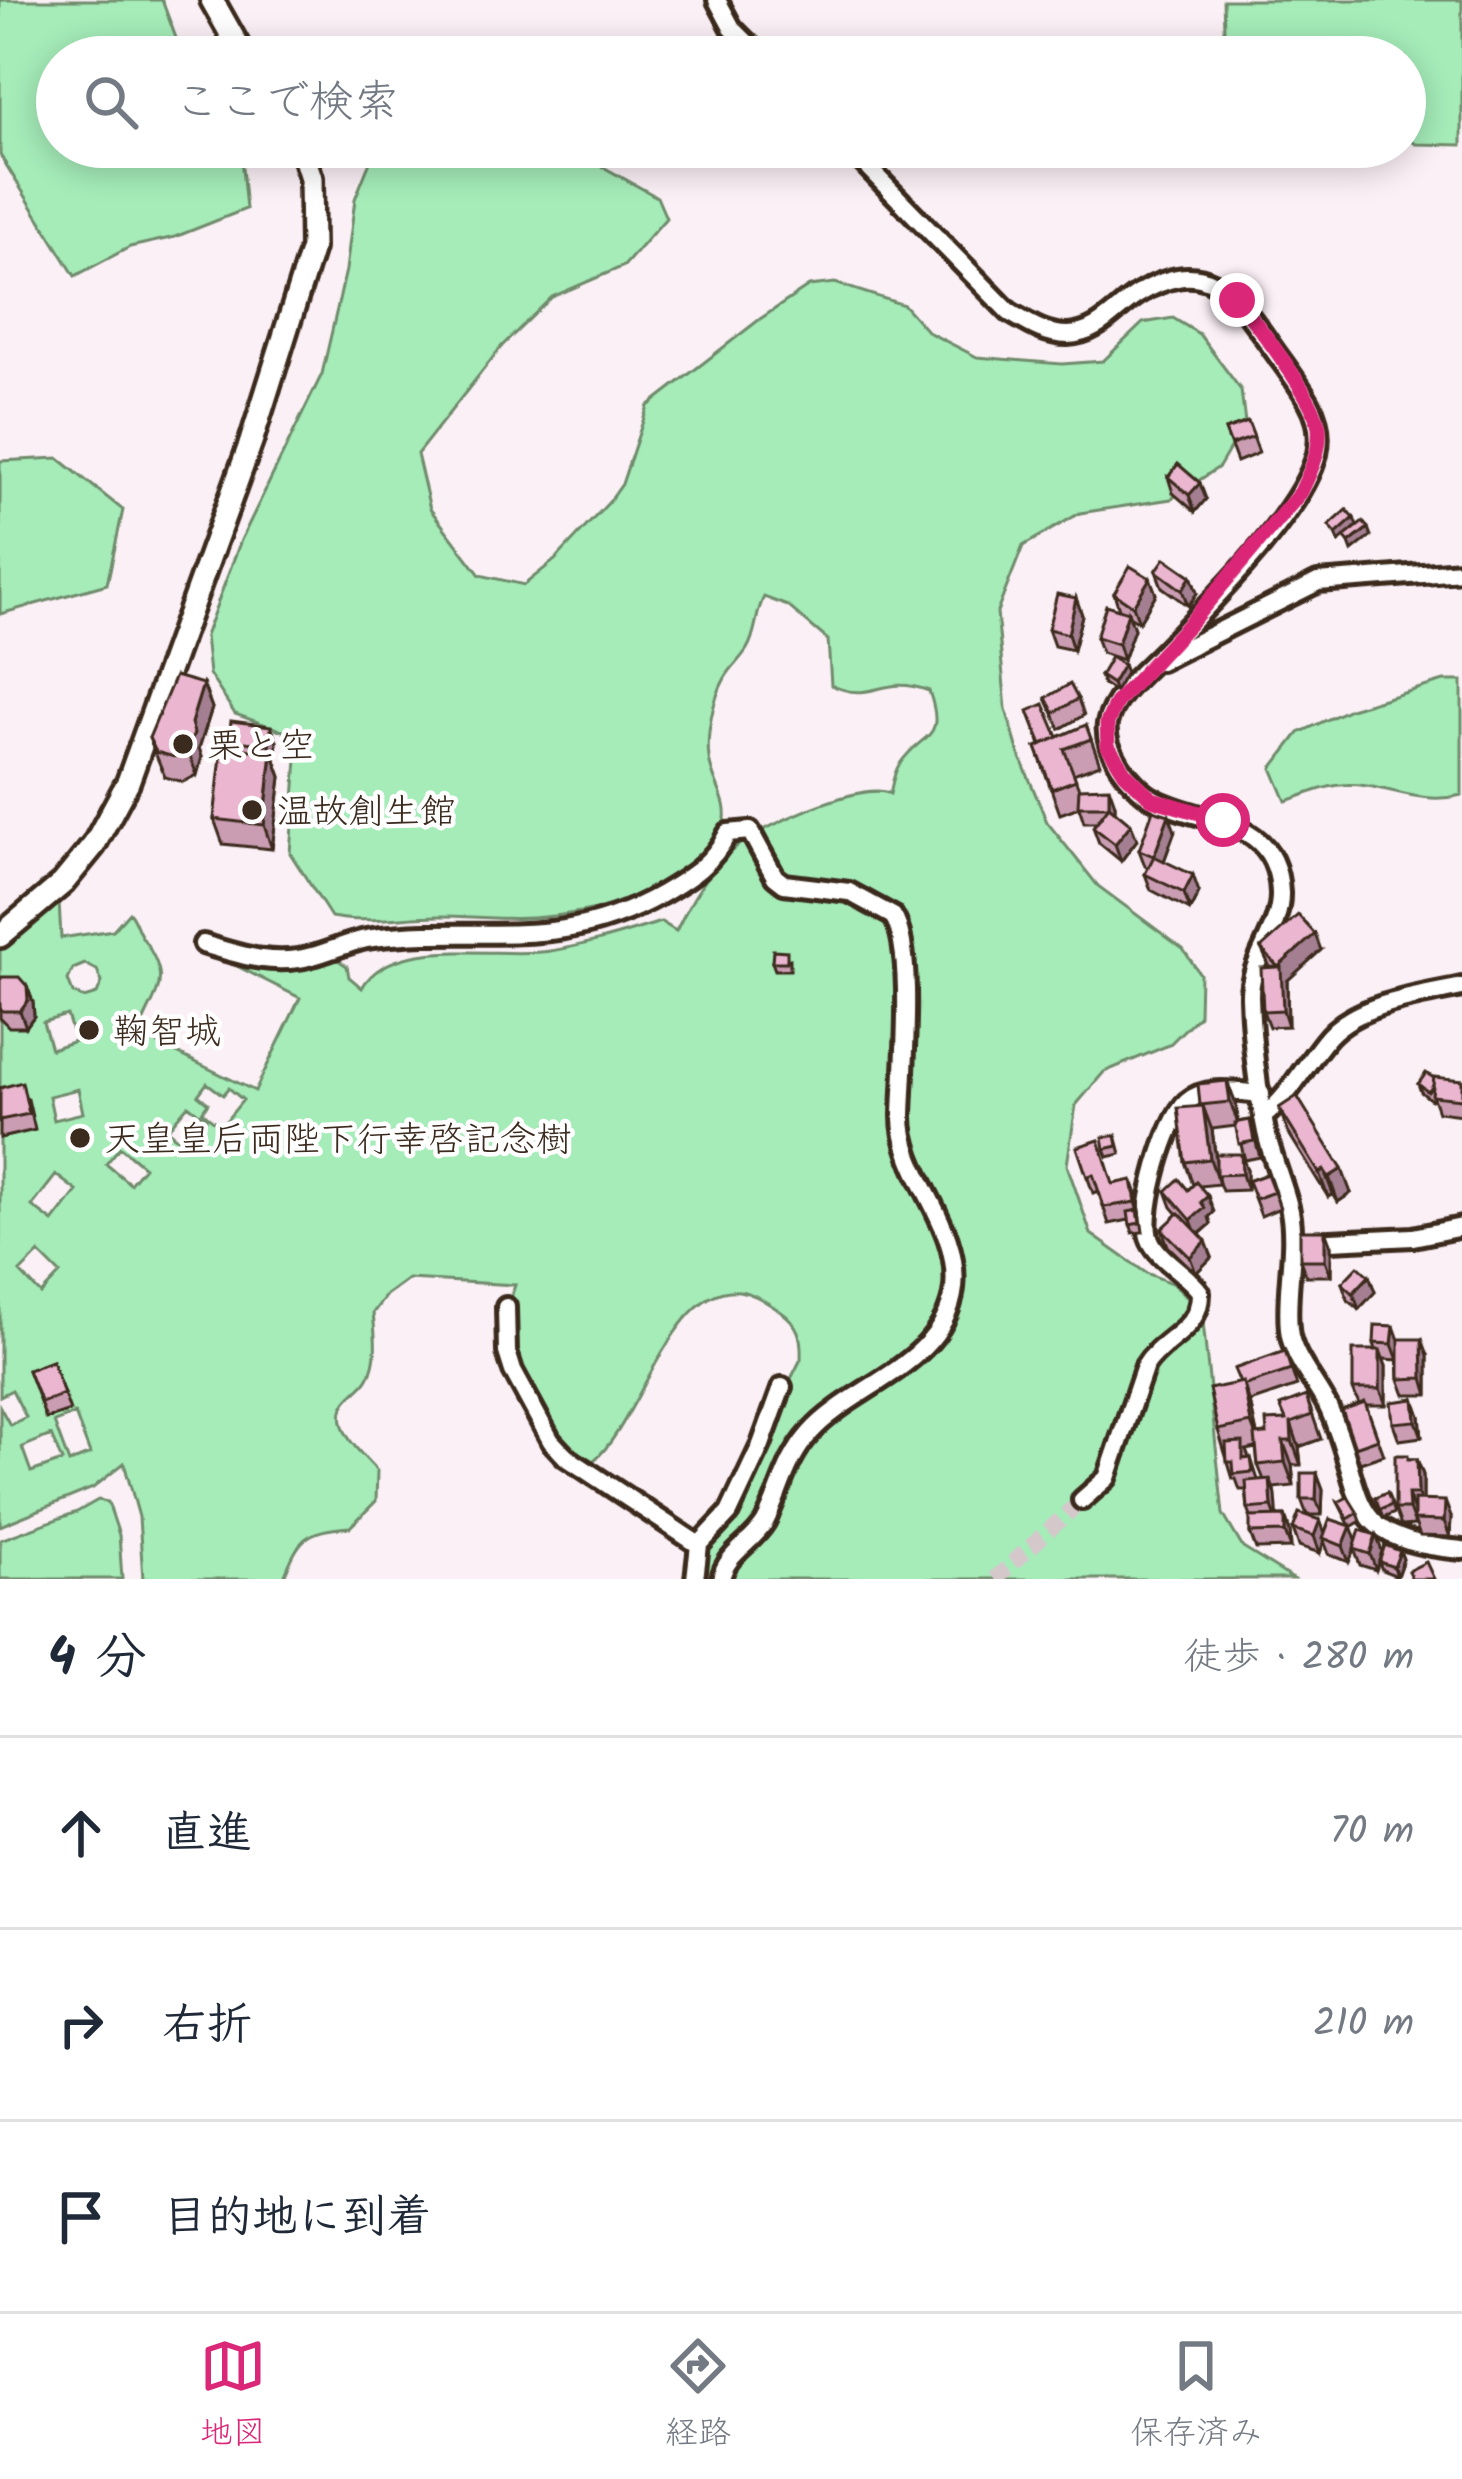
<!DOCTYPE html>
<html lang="ja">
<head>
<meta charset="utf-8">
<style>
  :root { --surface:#fff; --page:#f6f6f7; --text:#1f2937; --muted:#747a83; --line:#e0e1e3; --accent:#db2777 }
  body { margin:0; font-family:Kalam,"Klee One",sans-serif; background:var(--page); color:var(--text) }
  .stop { position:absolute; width:36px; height:36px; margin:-27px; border:9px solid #db2777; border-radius:50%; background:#fff }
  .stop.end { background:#db2777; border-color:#fff; box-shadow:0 3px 12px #0008 }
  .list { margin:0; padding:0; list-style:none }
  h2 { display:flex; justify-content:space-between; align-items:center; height:156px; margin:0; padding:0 48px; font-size:51px }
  h2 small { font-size:39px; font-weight:400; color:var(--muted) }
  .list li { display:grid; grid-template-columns:78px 1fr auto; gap:36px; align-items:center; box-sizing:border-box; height:192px; padding:0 48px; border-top:3px solid var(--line) }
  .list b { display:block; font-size:45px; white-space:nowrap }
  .list em { font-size:39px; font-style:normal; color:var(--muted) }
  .icon { flex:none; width:66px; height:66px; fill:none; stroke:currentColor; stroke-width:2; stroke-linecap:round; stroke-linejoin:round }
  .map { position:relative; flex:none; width:1462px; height:1579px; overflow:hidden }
  .search { position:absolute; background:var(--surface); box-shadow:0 6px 30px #0003; left:36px; right:36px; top:36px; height:132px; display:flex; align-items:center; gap:30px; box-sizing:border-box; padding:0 42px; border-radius:66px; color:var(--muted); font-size:45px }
  .sheet { height:732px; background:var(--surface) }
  nav { display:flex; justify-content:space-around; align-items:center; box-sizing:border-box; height:168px; border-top:3px solid var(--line); background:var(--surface); font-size:33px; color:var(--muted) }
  nav a { display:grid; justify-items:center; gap:6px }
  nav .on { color:var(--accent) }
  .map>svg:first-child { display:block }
  .green { fill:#a5ecb9; stroke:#708b6c; stroke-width:3; fill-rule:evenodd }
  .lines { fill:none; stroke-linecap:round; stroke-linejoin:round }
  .minor-tunnel { stroke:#d5c8cb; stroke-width:16; stroke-dasharray:16 8; stroke-linecap:butt }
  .minor-casing { stroke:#3b2a1e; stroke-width:26 }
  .tertiary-casing { stroke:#3b2a1e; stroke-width:30 }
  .minor { stroke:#fff; stroke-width:16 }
  .tertiary { stroke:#fff; stroke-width:21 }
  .wall { fill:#ca9db3; stroke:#3b2a1e; stroke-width:3; fill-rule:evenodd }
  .shaded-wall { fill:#a47f92; stroke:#3b2a1e; stroke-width:3 }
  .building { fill:#ebb6d0; stroke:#3b2a1e; stroke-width:3 }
  .route { stroke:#db2777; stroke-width:15 }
  .poi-dot { fill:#3b2a1e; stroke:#fff; stroke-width:4.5 }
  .labels { text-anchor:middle; stroke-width:9; stroke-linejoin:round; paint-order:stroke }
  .poi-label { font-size:36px; fill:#3b2a1e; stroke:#fff; text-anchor:start }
</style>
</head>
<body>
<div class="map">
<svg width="1462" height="1579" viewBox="0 0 1462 1579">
  <rect width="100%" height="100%" fill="#fbf0f6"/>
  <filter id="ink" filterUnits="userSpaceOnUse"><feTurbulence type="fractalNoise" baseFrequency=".00833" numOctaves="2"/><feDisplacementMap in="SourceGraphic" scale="24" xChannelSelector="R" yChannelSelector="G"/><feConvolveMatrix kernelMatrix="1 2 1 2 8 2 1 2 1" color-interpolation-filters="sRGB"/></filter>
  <g filter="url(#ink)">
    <g class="green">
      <path d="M0,0H162L183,57H57V147H240L246,209L175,237L130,247L75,276L0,155Z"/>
      <path d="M1223,0H1462V145L1416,144L1405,137V57H1225Z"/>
      <path d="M391,147H549L596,163L657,197L666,218L624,266L552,297L502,346L417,454L430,509L480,575L524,585L555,560L610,501L622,484L648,406L760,319L809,286L835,283L904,305L928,332L977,357L1062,364L1103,361L1143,323L1173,318L1199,334L1241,390L1245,423L1219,467L1171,499L1080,513L1023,546L997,612L1006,709L1019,754L1047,822L1098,886L1183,949L1200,974L1199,1015L1169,1045L1104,1072L1076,1105L1067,1165L1091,1234L1146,1273L1174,1284L1202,1312L1223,1514L1243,1548L1293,1579H701L700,1557L801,1359C802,1337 799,1324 780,1311C767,1303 755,1293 739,1291C672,1283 639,1425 593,1461C558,1451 552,1420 536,1392C518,1360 501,1322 515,1285L408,1279L386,1295L373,1313C375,1333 379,1359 368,1378C362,1389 348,1395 343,1407C334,1431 363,1455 377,1471L376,1501L350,1527C304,1531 300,1537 283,1579H143L139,1517L124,1463L93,1488L0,1526V1407L10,1425L26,1417L12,1390L0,1396V948L59,901L61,938L113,930L129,912C136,920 136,928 142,937C174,983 156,988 138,1034L255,1091L300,998L215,955L332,956L347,966L349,977L362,988C391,934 502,959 550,951C588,945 625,933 661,922L676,931C692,898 707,873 735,848C758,828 865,779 890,794C892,785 894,772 899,765C922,730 947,743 929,691C881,673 873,705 831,685L828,640L788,606L764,597C755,613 757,633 747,649C741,659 731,667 725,678C713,699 706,734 709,758C712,784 732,802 723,829C701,892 590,914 532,918C502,920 471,916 440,916C402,916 369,924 331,917L290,853L297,759L286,732L235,714L209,674L205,636L241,540L322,374L346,270L355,199L372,157ZM85,964L97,970L102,982L97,994L84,998L73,993L68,980L73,969ZM67,1015L75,1041L51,1049L43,1022ZM207,1083L223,1095L229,1088L243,1100L221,1127L202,1112L208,1103L198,1095ZM78,1089L83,1113L54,1120L49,1096ZM188,1105L206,1119L185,1145L167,1130ZM120,1147L144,1167L130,1184L106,1164ZM56,1175L77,1191L53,1222L32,1206ZM39,1253L60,1274L41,1294L20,1272ZM75,1414L90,1454L69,1463L54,1422ZM51,1435L62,1461L31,1472L22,1447Z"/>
      <path d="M58,458L123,510L107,584L0,614V461Z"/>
      <path d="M1444,681H1462V795C1416,807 1382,781 1341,785C1323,786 1303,796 1286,801L1272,768L1299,733L1350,709Z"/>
      <path d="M98,1500L108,1502L119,1535L122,1579H0V1540L77,1512Z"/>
    </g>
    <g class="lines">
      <path class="minor-tunnel" d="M995,1579L1082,1500"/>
      <defs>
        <g id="minor">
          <path d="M717,0L732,28L761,57"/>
          <path d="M848,147L1009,312C1028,323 1045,335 1068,335C1098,334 1114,310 1137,295C1202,254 1231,288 1268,342C1281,361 1297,381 1309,402C1318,418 1321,435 1317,454C1302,514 1206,607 1162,653C1143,672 1112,697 1107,724C1105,741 1112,752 1120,766C1127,777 1141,792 1152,798C1199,826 1277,813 1280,893C1281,930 1249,960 1250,997C1251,1036 1258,1094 1266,1132C1272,1159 1284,1184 1290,1211C1297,1249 1285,1290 1289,1329C1291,1356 1317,1384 1329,1409C1369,1500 1339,1539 1462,1550"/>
          <path d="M1160,661L1318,582L1462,571"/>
          <path d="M203,944C239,955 274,967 312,956C332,951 353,940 373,938C484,924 556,954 662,894C691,877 713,863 728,833L750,831L775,877L784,884L849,892L893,916C915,949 903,1071 902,1115C901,1176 961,1223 954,1288C945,1365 852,1385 810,1433C785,1461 781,1491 765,1522C752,1544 726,1553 721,1579"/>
          <path d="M1263,1117C1291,1095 1306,1062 1329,1036C1359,1003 1420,996 1462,987"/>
          <path d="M1310,1242L1413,1237L1462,1227"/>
          <path d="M506,1307L507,1352L513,1371L551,1441L566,1457L699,1545"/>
          <path d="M1082,1500L1107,1478L1145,1366C1163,1337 1201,1331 1200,1292C1187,1273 1156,1259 1149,1237C1141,1210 1166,1121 1187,1102C1206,1085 1238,1092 1261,1094"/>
          <path d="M695,1579L699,1545L729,1513L761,1445L782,1387"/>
        </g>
        <g id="tertiary">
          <path d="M212,0L244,57"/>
          <path d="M0,936L63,883L94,845L128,782L251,442L312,248L311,178L301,147"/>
        </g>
      </defs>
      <use href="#minor" class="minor-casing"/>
      <use href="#tertiary" class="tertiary-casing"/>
      <use href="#minor" class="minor"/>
      <use href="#tertiary" class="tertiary"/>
    </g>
    <g class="wall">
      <path d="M1248,422L1259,453L1237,462L1225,430Z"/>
      <path d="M1168,477L1206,499L1195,512L1173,493Z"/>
      <path d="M1156,571L1191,576L1197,593L1188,606L1162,587Z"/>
      <path d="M1150,578L1156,594L1139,622L1129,616L1134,629L1123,660L1102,653L1096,637L1119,609L1114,593Z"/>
      <path d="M1076,598L1082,615L1073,650L1054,646L1048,629Z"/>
      <path d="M1123,665L1126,673L1115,692L1103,684L1100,676Z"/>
      <path d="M203,684L212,708L199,748L202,757L197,775L183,782L165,777L149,738Z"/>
      <path d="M1046,698L1078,699L1084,715L1060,729Z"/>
      <path d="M1028,711L1058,737L1086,725L1100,764L1073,774L1079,788L1115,804V811L1137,840L1121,861L1099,843L1093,827L1096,822H1084L1079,807L1060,814L1036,747L1041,745Z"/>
      <path d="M229,740L277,742L275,760L281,777L272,849L223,844L214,819L232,748Z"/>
      <path d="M1175,831L1164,861L1199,892L1190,910L1151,890L1145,874L1148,868L1145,866L1139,850Z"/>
      <path d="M1261,948L1321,950L1287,981L1288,1026L1269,1027L1263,1011L1270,967Z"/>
      <path d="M790,959V970H775L772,962Z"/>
      <path d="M0,980L27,986L33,1002L34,1016L26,1027H9L0,1018Z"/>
      <path d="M1434,1078L1462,1080V1115L1438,1112L1433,1098L1431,1100L1421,1092L1418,1084Z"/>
      <path d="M1227,1081L1236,1105L1238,1122L1250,1120L1260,1157L1245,1160L1236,1126L1212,1129L1216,1160L1247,1170V1190L1222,1191L1218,1180L1219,1184L1200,1186L1214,1212L1209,1217L1211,1224L1200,1234L1212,1257L1196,1273L1168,1246L1162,1229L1178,1214L1172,1207L1166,1191L1188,1190L1193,1185L1185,1162L1201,1106Z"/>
      <path d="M0,1088L28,1099L35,1130L0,1138Z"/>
      <path d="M1279,1108L1351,1193L1338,1202L1333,1194L1328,1197L1288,1132Z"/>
      <path d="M1116,1135L1121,1154L1108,1157L1105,1149Z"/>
      <path d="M1077,1147L1113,1184L1138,1197L1143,1232L1133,1233L1129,1220L1109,1224L1098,1191L1093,1193Z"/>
      <path d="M1267,1174L1280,1208L1261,1216L1248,1181Z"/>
      <path d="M1331,1246V1276H1306L1300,1260Z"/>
      <path d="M1369,1276L1375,1292L1359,1309L1348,1300L1342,1283Z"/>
      <path d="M1399,1340L1428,1355V1395H1405L1399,1379L1398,1360L1383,1359L1386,1366V1405H1366L1384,1455L1360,1463L1342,1410L1359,1404L1353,1389L1376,1350L1374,1343Z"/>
      <path d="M1285,1351L1297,1386L1250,1402L1257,1435L1267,1434L1286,1420L1306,1396L1321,1439L1299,1447L1301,1465H1292L1294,1486L1273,1488L1277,1516H1285L1290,1532L1291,1548L1256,1549L1250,1533L1251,1517L1248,1509L1246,1490H1240L1236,1479H1233L1218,1430L1240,1383ZM1256,1448L1258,1465L1264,1480H1258L1251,1458H1249L1246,1450Z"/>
      <path d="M52,1361L70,1411L46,1419L28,1370Z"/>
      <path d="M1414,1399L1420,1416L1422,1437L1399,1440L1393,1423Z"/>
      <path d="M1409,1459H1417L1423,1475V1500L1451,1517L1450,1537L1420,1536L1415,1523V1525L1401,1526L1395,1509Z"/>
      <path d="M1317,1473L1323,1489L1322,1515H1307L1301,1499Z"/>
      <path d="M1387,1493L1395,1513L1383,1518L1375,1498Z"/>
      <path d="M1338,1502L1358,1513L1361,1521L1351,1527L1356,1542L1382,1551L1376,1570L1360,1565L1354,1549L1349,1562L1329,1554L1324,1541L1320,1553L1299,1546L1293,1529L1325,1534L1350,1526Z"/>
      <path d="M1400,1551L1403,1559L1397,1576L1382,1570L1379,1562Z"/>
    </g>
    <g class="shaded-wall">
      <path d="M1200,483L1206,499L1195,512L1189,495Z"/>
      <path d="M1354,518L1357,526L1339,542L1336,534Z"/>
      <path d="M1368,528L1371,536L1352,551L1349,543Z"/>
      <path d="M1191,576L1197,593L1188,606L1182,590Z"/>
      <path d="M1150,578L1156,594L1139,622L1133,606Z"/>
      <path d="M1076,598L1082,615L1073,650L1068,634Z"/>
      <path d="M1128,612L1134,629L1123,660L1118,644Z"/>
      <path d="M1123,665L1126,673L1115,692L1112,684Z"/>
      <path d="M203,684L212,708L199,748L202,757L197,775L188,751L191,723Z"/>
      <path d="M271,726L277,742L275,760L281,777L272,849L264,825L272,754L269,745Z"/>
      <path d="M1109,787L1115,804V823L1109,806Z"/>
      <path d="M1169,815L1175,831L1160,872L1154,856Z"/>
      <path d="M1131,824L1137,840L1121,861L1115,844Z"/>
      <path d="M1193,875L1199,892L1190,910L1184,893Z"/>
      <path d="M1315,934L1321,950L1287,981L1288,1026L1283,1010L1278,967Z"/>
      <path d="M27,986L33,1002L34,1016L26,1027L20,1011Z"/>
      <path d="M1227,1081L1236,1105L1239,1126L1230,1102Z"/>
      <path d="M1203,1106L1212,1130L1219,1184L1210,1159Z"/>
      <path d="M1241,1154L1247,1170V1190L1242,1174Z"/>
      <path d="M1342,1169L1351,1193L1338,1202L1329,1177Z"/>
      <path d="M1324,1170L1333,1194L1328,1197L1319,1173Z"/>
      <path d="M1132,1180L1138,1197L1141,1218L1136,1202Z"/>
      <path d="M1208,1196L1214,1212L1209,1217L1211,1224L1197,1236L1191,1220L1201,1202Z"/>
      <path d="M1325,1230L1331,1246V1276L1325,1260Z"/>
      <path d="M1206,1241L1212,1257L1196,1273L1190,1257Z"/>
      <path d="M1369,1276L1375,1292L1359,1309L1353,1293Z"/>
      <path d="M1394,1326L1400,1343L1398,1360L1392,1344Z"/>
      <path d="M1422,1339L1428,1355V1395L1423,1378Z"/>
      <path d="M1380,1350L1386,1366V1405L1380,1389Z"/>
      <path d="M1243,1382L1251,1407L1260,1447L1251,1423Z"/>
      <path d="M1414,1399L1420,1416L1422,1437L1416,1421Z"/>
      <path d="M1291,1423L1299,1447L1301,1465L1292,1441Z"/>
      <path d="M1283,1441L1292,1465L1294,1486L1285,1462Z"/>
      <path d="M1417,1459L1423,1475V1511L1418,1494Z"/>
      <path d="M1317,1473L1323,1489L1322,1515L1316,1499Z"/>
      <path d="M1270,1479L1276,1495L1278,1523L1272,1507Z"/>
      <path d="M1408,1494L1414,1511L1415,1525L1409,1509Z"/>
      <path d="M1445,1501L1451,1517L1450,1537L1444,1521Z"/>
      <path d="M1285,1516L1290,1532L1291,1548L1285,1532Z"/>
      <path d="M1320,1520L1326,1536L1320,1553L1314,1536Z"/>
      <path d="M1351,1526L1357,1543L1349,1562L1343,1546Z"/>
      <path d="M1376,1535L1382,1551L1376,1570L1370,1554Z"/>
      <path d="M1400,1551L1403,1559L1397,1576L1394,1567Z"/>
    </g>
    <g class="building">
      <path d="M1248,422L1254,437L1231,445L1225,430Z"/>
      <path d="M1178,464L1200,483L1189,495L1168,477Z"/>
      <path d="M1347,510L1354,518L1336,534L1329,526Z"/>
      <path d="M1363,522L1368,528L1349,543L1344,537Z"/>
      <path d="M1165,558L1191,576L1182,590L1156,571Z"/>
      <path d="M1130,566L1150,578L1133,606L1114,593Z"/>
      <path d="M1057,594L1076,598L1068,634L1048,629Z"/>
      <path d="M1106,605L1128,612L1118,644L1096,637Z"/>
      <path d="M1111,657L1123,665L1112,684L1100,676Z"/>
      <path d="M175,676L203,684L191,723L194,733L188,751L174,757L156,752L149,738Z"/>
      <path d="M1070,684L1078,699L1054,713L1046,698Z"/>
      <path d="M1044,704L1058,737L1042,744L1028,711Z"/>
      <path d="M231,721L271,726L269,745L229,740Z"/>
      <path d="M1086,725L1091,739L1064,749L1076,780L1052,789L1036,747Z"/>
      <path d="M222,747L272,752L264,825L214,819Z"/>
      <path d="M1109,787V806H1078L1079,788Z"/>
      <path d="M1109,806L1131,824L1115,844L1093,827Z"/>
      <path d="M1153,810L1169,815L1154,856L1193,875L1184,893L1145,874L1154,856L1139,850Z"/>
      <path d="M1298,915L1315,934L1278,967H1281L1283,1010L1263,1011L1261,968L1278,967L1261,948Z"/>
      <path d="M773,950L787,951V962H772Z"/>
      <path d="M2,977H19L27,986L28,1000L20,1011H3L0,1008V980Z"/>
      <path d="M1426,1073L1434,1078L1433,1086L1428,1092L1418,1084Z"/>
      <path d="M1434,1077L1462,1080V1099L1432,1096Z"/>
      <path d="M1227,1081L1230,1102L1200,1105L1198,1084Z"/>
      <path d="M22,1082L29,1114L0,1120V1088Z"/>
      <path d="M1297,1096L1342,1169L1329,1177L1324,1170L1319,1173L1279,1108Z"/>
      <path d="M1203,1106L1210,1159L1185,1162L1178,1108Z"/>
      <path d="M1250,1120L1254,1141L1239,1144L1235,1123Z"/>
      <path d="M1116,1135L1118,1146L1105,1149L1103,1137Z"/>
      <path d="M1099,1140L1113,1184L1132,1180L1136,1202L1104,1207L1093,1174L1087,1177L1077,1147Z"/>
      <path d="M1216,1154H1241L1242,1174L1216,1175Z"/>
      <path d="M1267,1174L1274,1192L1255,1199L1248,1181Z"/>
      <path d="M1179,1179L1188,1190L1196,1182L1208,1196L1201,1202L1205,1208L1191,1220L1166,1191Z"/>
      <path d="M1138,1210L1140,1223L1130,1225L1128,1212Z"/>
      <path d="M1179,1213L1206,1241L1190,1257L1162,1229Z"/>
      <rect x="1300" y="1230" width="25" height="30"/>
      <path d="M1358,1266L1369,1276L1353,1293L1342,1283Z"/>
      <path d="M1375,1325L1394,1326L1392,1344L1374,1343Z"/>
      <path d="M1399,1339H1422L1423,1378L1399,1379Z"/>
      <rect x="1353" y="1350" width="27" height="39"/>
      <path d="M1285,1351L1291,1370L1243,1386V1382L1240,1383L1234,1369Z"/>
      <path d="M52,1361L64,1394L41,1403L28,1370Z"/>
      <path d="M1243,1382L1251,1423L1218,1430L1209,1389Z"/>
      <path d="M1306,1396L1312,1415L1291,1423L1292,1441H1283L1285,1462L1258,1465L1255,1435L1267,1434L1266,1421L1286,1420L1280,1406Z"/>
      <path d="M1414,1399L1416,1421L1393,1423L1391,1402Z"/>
      <path d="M1365,1402L1378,1439L1355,1447L1342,1410Z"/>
      <path d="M1243,1442V1459L1251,1458L1253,1472L1234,1474L1233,1462H1227L1226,1443Z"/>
      <path d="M1395,1455H1408V1459H1417L1418,1494H1408L1409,1509H1395Z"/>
      <path d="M1301,1473H1317L1316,1499H1301Z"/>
      <path d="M1270,1479L1272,1507L1248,1509L1246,1481Z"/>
      <path d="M1387,1493L1392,1505L1380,1510L1375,1498Z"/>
      <path d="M1348,1497L1358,1513L1348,1519L1338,1502Z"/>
      <path d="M1414,1500L1445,1501L1444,1521L1414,1520Z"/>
      <path d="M1299,1513L1320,1520L1314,1536L1293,1529Z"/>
      <path d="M1285,1516V1532L1250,1533V1517Z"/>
      <path d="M1330,1519L1351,1526L1343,1546L1323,1538Z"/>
      <path d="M1360,1530L1376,1535L1370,1554L1354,1549Z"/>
      <path d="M1385,1545L1400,1551L1394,1567L1379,1562Z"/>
      <path d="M1426,1562L1434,1579H1412L1408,1571Z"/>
    </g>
  </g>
  <g class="lines" filter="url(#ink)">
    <path class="route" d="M1223,820L1152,799L1125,773L1108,746L1107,723L1116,703L1190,623L1301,492C1310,472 1321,451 1319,428C1317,401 1257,324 1237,300"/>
  </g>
  <g class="poi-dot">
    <circle cx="183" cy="744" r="12"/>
    <circle cx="252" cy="810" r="12"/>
    <circle cx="89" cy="1030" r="12"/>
    <circle cx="80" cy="1138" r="12"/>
  </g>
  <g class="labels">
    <g class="poi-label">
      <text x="207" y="757">栗と空</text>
      <text x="276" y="823">温故創生館</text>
      <text x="113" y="1043">鞠智城</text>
      <text x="104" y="1151">天皇皇后両陛下行幸啓記念樹</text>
    </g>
  </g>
</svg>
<div class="stop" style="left:1223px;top:820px"></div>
<div class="stop end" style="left:1237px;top:300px"></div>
<div class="search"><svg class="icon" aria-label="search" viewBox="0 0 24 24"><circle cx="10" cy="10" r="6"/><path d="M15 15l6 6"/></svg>ここで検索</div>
</div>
<section class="sheet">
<h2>4 分<small>徒歩 · 280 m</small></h2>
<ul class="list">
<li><svg class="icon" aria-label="ahead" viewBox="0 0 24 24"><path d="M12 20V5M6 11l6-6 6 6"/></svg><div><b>直進</b></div><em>70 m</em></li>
<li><svg class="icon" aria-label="right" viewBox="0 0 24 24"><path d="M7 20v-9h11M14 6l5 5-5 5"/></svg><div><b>右折</b></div><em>210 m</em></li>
<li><svg class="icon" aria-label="arrive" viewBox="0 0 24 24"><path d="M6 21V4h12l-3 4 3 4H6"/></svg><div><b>目的地に到着</b></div></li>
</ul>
</section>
<nav>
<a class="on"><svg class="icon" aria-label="map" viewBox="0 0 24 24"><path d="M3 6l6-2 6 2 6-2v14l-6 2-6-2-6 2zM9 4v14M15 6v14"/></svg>地図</a>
<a><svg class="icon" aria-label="directions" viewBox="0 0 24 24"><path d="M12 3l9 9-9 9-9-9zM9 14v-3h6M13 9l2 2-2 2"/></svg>経路</a>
<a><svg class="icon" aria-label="saved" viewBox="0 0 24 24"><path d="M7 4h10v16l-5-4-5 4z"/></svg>保存済み</a>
</nav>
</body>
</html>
